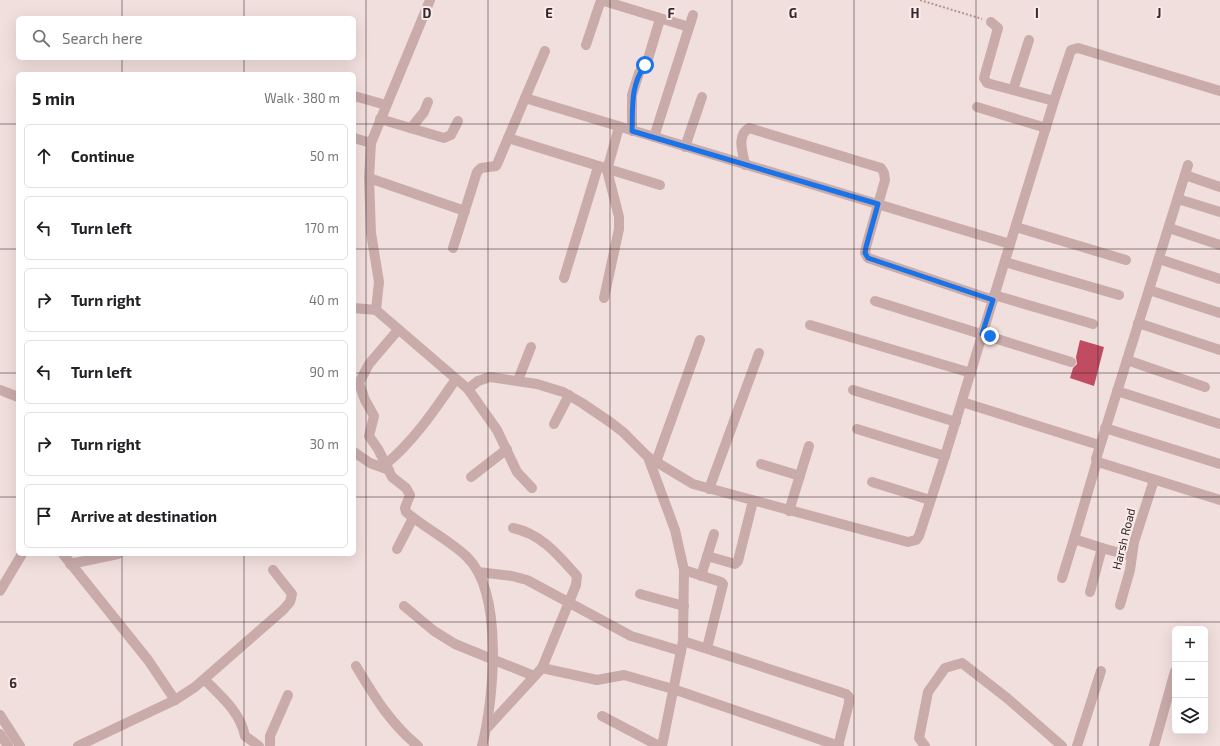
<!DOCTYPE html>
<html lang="en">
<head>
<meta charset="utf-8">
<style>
  :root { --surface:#fff; --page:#f2f2f2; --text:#202124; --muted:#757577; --line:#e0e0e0 }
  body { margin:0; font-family:"Exo 2",sans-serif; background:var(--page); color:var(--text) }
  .controls { position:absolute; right:12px; bottom:12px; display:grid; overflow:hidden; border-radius:6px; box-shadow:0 4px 16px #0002 }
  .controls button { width:36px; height:36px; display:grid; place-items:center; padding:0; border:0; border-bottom:1px solid var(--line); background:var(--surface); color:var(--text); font:20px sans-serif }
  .stop { position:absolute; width:12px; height:12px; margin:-9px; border:3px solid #1a73e8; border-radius:50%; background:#fff }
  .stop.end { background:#1a73e8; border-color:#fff; box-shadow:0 1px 4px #0008 }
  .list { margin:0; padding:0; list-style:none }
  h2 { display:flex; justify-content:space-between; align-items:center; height:52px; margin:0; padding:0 16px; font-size:17px }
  h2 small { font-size:13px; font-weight:400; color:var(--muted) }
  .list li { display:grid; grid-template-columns:26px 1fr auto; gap:12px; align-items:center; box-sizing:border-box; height:64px; margin:0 8px 8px; padding:0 8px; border:1px solid var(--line); border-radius:6px }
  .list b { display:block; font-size:15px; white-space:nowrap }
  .list em { font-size:13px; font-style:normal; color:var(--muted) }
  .icon { flex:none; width:22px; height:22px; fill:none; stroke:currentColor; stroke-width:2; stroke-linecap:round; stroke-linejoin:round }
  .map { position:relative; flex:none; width:1220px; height:746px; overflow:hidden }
  .search { position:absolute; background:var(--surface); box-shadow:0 4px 16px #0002; left:16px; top:16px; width:340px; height:44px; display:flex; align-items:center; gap:10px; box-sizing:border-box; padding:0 14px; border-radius:6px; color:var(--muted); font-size:15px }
  .panel { position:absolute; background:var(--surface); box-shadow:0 4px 16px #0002; left:16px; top:72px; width:340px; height:484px; border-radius:6px }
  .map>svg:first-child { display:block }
  .building { fill:#c04c62 }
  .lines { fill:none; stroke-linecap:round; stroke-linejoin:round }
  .path { stroke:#b59494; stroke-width:2; stroke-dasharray:2 2; stroke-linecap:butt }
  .minor { stroke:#c9abaa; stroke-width:10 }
  .route { stroke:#1a73e8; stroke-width:5 }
  .grid { fill:none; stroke:#37292b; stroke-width:1; stroke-opacity:0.55 }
  .labels { text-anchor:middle; stroke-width:4; stroke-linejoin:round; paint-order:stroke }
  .street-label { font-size:12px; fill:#37292b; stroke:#f9ebea }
  .grid-label { font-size:13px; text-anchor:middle; font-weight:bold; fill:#37292b; stroke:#f9ebea; stroke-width:4; stroke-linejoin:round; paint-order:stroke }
</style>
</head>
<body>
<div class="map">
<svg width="1220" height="746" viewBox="0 0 1220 746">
  <rect width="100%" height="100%" fill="#f1dfdd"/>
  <path class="building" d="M1080,340L1104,347L1094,386L1070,378L1073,368L1077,364L1076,357Z"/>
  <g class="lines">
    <path class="path" d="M920,0L982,19"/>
    <g class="minor">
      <path d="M430,0L371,143L369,178L371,233L379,282L376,310L468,389L497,430L517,472L532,488"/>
      <path d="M991,22L998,28L984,78L987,83L1013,90"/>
      <path d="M1029,40L1013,90L1054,101"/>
      <path d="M586,45L600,3L604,1L689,27"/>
      <path d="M354,96L386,105"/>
      <path d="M525,98L1010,244"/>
      <path d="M977,107L1046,128"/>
      <path d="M380,119L444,138L451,135L458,121"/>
      <path d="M411,128L424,112L428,102"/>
      <path d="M632,131V95L639,73L648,59L660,19"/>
      <path d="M654,137L693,15"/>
      <path d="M354,138L371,143"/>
      <path d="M508,138L660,185"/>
      <path d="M685,147L702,97"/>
      <path d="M745,165C743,152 736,136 749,128L881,168L884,173L885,180L866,247L865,253L868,258L993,300"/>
      <path d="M1188,165L1096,459L1098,462L1220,500"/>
      <path d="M1185,175L1220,187"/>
      <path d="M369,178L465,211"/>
      <path d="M1178,199L1220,212"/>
      <path d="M1016,227L1126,260"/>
      <path d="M1169,228L1220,245"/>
      <path d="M453,248L477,172L481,168L496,166L498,162L545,51"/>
      <path d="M1159,259L1220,279"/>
      <path d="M1005,262L1119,295"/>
      <path d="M564,278L598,167"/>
      <path d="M1149,290L1220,313"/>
      <path d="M994,295L1093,324"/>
      <path d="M604,298L619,229V217L607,170L619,127"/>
      <path d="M875,301L1071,362"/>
      <path d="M354,308L376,310"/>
      <path d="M1138,323L1220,350"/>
      <path d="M810,325L971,373"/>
      <path d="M398,330L369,364L359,383L365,400L374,416L369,436L378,449L392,477L406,488L410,495L405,508L406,512C425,528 449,540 467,557C504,593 494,700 482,746"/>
      <path d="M1127,360L1205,387"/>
      <path d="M518,380L531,347"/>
      <path d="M468,389L478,381L490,377L537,384L563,392L582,403L610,422L623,432L648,457L675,530L684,570L683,641L662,746"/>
      <path d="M0,390L18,397"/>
      <path d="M853,390L956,422"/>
      <path d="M1117,391L1220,424"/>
      <path d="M962,402L1099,445"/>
      <path d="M554,424L569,395"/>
      <path d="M1105,428L1220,464"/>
      <path d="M857,429L945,456"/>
      <path d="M354,452L370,463L389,470"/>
      <path d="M648,457L693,484L908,542L916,540L919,536L945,456L1054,101L1071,50L1078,48L1220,91"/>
      <path d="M1097,461L1074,539L1102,548"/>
      <path d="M656,462L700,340"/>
      <path d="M386,464C415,440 435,409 456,379"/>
      <path d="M761,464L800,476"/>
      <path d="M471,477L507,449"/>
      <path d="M872,482L930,500"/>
      <path d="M709,489L759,353"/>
      <path d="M789,511L809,446"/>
      <path d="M397,549L413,518"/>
      <path d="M63,554L148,660L175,700"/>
      <path d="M707,556L735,564L738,561L753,501"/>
      <path d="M70,564L118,554"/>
      <path d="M684,570L721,582L723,584L707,648"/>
      <path d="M478,572L512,576L527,580L631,636L681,651"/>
      <path d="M701,576L714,534"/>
      <path d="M1062,578L1074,539"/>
      <path d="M0,591L22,554"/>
      <path d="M1090,592L1102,548L1131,556"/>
      <path d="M640,594L684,606"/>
      <path d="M1120,605L1130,570L1134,542L1154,480"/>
      <path d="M404,606L434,631L455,644L534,676"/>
      <path d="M683,641L846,694L849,697V703L838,746"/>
      <path d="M356,666C374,696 390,723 418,746"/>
      <path d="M542,668L597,680L624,675L673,689L839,746"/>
      <path d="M205,680C222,697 240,712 245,736L259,746"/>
      <path d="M0,715L20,746"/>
      <path d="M602,716L659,746"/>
      <path d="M487,728L542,668L576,585L577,576C559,556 542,534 513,528"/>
      <path d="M0,734L8,746"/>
      <path d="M78,746L175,700L195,687L283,610L290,602L292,594L273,570"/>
      <path d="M270,746V736L288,695"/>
      <path d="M925,746L919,738L928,692L945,668L962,663L1007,698L1062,746"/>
      <path d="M1077,746L1101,671"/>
      <path d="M1154,746L1175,671"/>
    </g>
  </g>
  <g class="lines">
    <path class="route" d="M645,65C630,87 633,106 632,131L878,204L866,247L865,253L868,258L993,300L982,334L990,336"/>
  </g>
  <path class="grid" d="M122,0V18M244,0V18M366,0V746M488,0V746M610,0V746M732,0V746M854,0V746M976,0V746M1098,0V746M122,58V74M244,58V74M0,124H18M354,124H1220M0,249H18M354,249H1220M0,373H18M354,373H1220M0,497H18M354,497H1220M122,554V746M244,554V746M0,622H1220"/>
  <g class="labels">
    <g class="street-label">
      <text transform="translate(1124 539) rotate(-76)" y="4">Harsh Road</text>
    </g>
  </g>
  <g class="grid-label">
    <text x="427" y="18">D</text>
    <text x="549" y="18">E</text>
    <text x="671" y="18">F</text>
    <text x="793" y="18">G</text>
    <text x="915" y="18">H</text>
    <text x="1037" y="18">I</text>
    <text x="1159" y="18">J</text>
    <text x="13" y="688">6</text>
  </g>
</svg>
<div class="controls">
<button>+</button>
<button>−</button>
<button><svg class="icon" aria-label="layers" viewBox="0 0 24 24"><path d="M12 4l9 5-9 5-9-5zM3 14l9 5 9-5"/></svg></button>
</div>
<div class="stop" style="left:645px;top:65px"></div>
<div class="stop end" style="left:990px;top:336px"></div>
<div class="search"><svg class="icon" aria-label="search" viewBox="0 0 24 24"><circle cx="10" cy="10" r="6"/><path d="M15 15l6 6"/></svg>Search here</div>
<section class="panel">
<h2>5 min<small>Walk · 380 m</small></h2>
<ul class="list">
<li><svg class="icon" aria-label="ahead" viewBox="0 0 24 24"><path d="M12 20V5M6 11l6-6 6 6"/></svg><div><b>Continue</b></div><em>50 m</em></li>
<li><svg class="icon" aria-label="left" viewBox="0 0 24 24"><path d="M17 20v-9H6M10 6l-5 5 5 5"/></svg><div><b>Turn left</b></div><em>170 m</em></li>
<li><svg class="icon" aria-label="right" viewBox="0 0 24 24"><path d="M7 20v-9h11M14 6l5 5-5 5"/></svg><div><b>Turn right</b></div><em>40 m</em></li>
<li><svg class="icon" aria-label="left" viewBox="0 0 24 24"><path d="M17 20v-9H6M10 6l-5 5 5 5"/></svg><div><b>Turn left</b></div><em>90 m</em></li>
<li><svg class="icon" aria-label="right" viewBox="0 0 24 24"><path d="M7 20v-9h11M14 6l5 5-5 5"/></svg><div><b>Turn right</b></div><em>30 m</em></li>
<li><svg class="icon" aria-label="arrive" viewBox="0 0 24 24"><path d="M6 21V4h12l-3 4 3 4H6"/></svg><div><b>Arrive at destination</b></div></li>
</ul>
</section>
</div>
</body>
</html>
